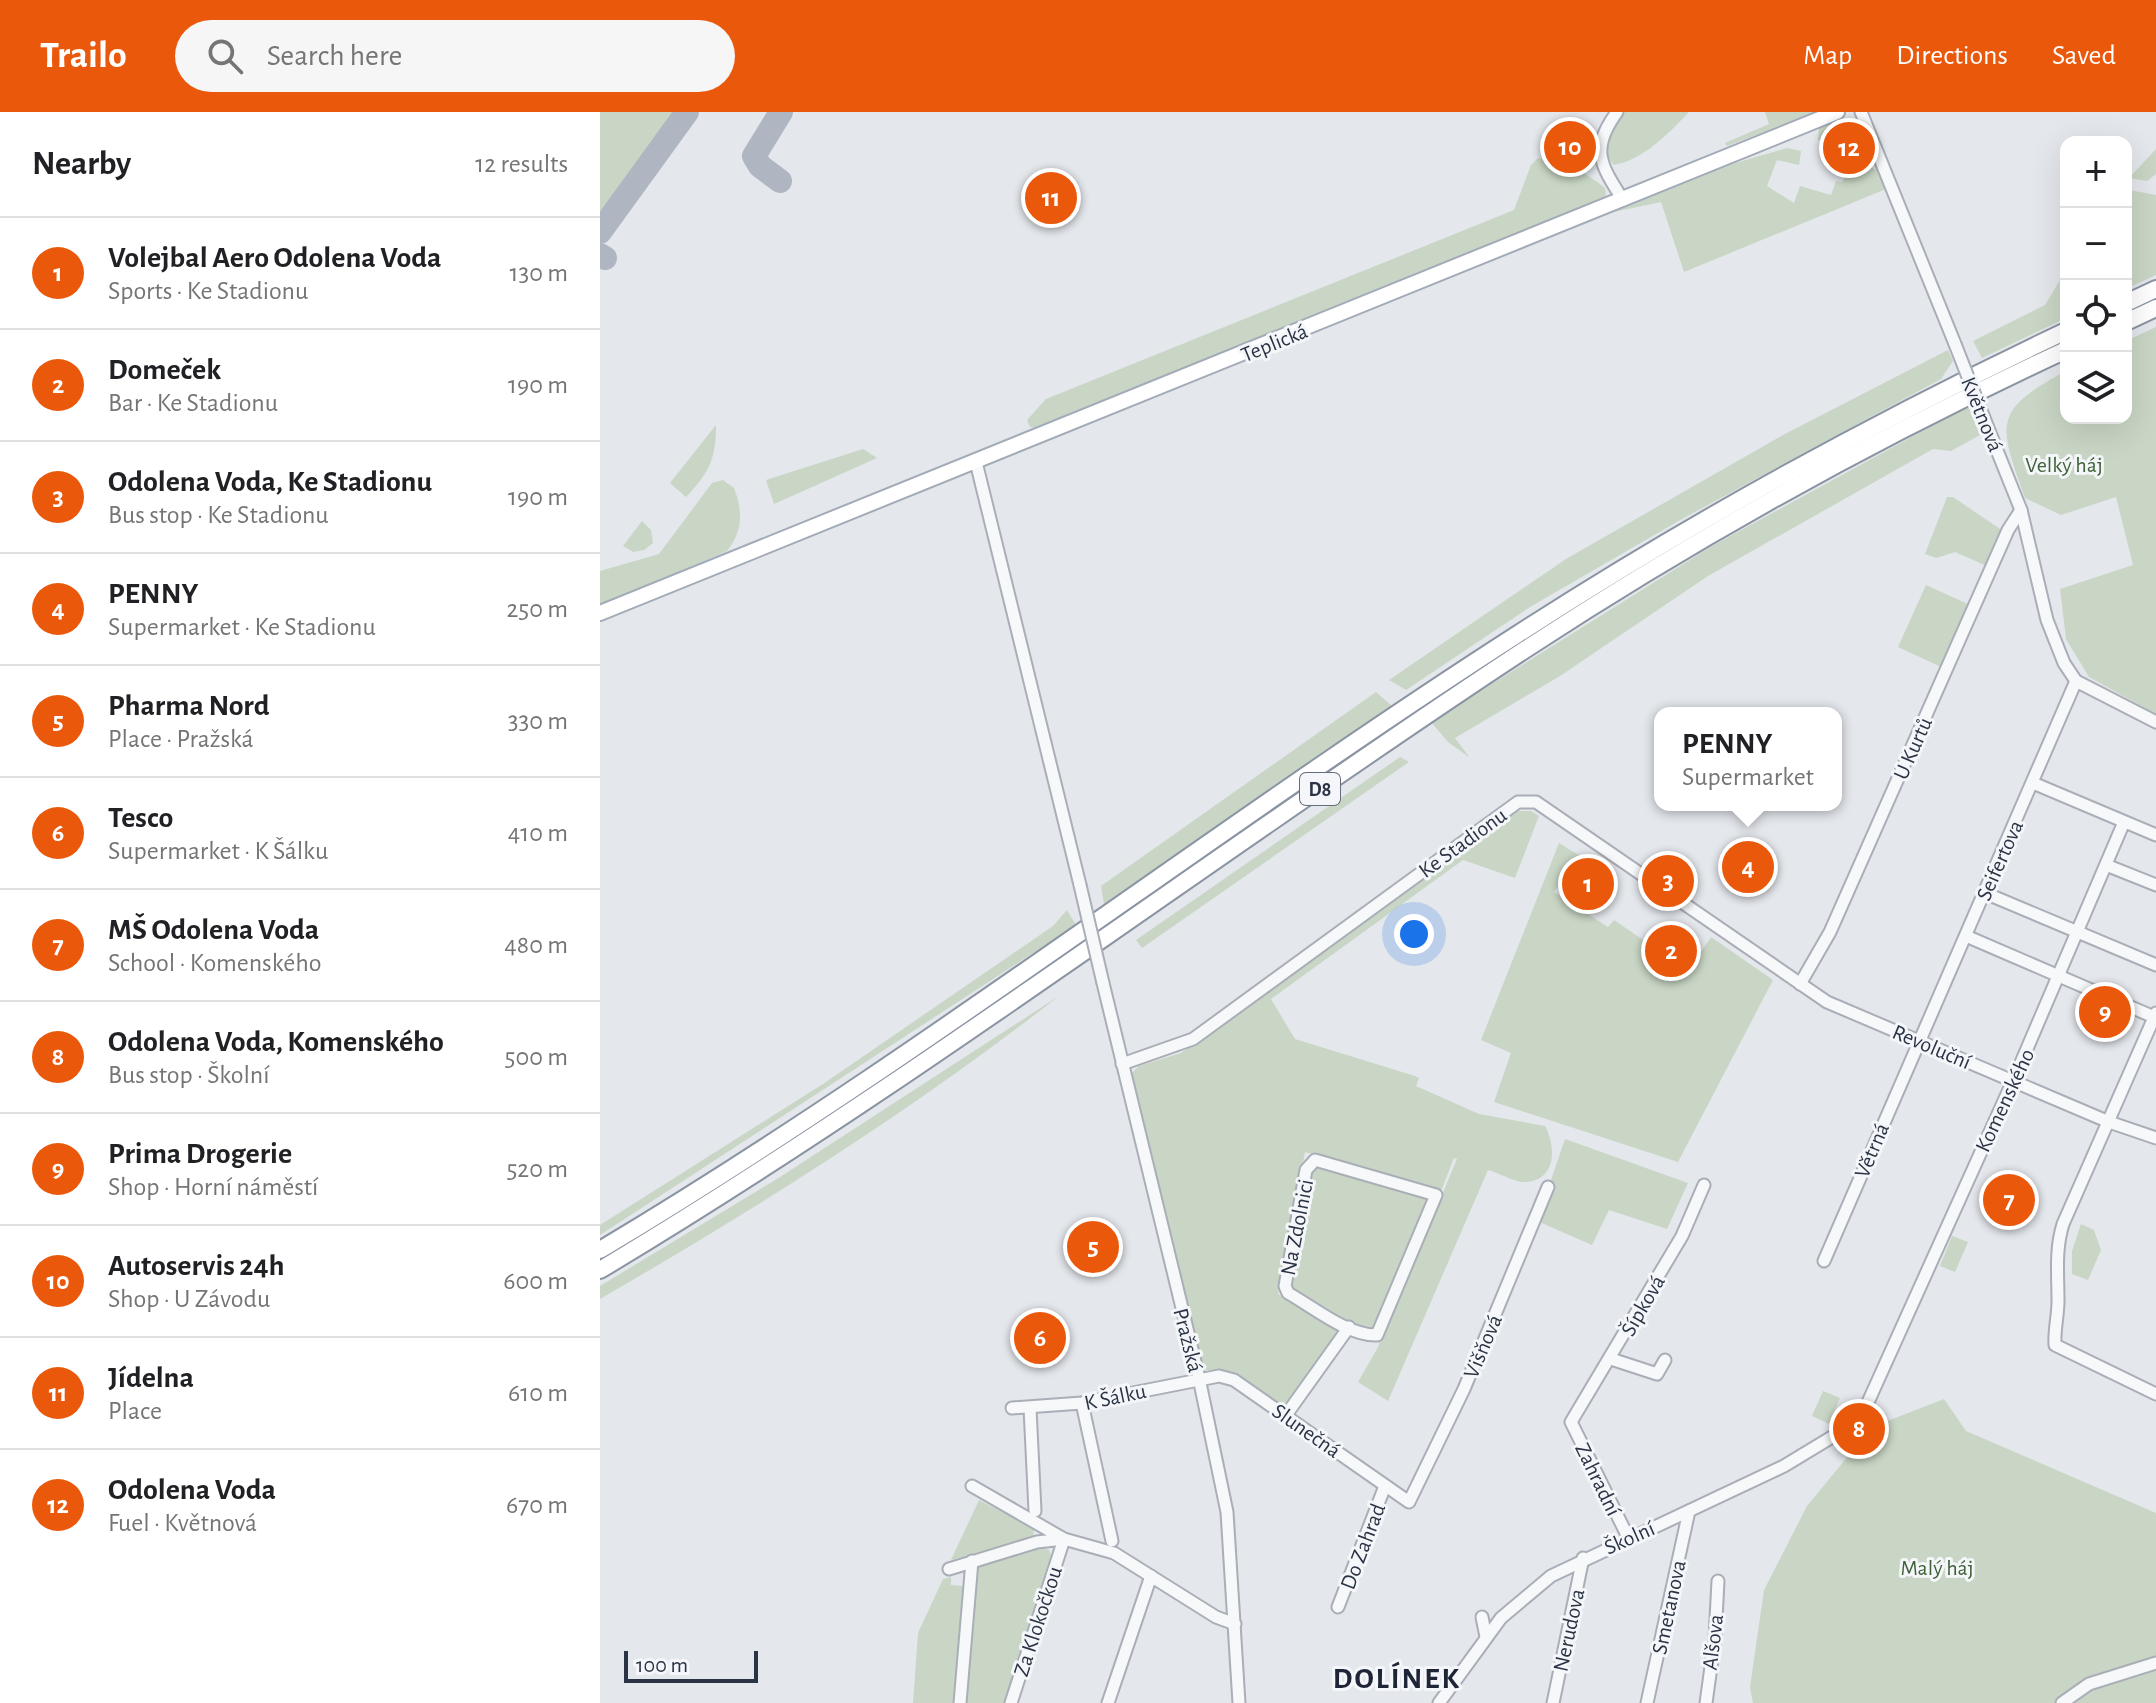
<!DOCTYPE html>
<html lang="en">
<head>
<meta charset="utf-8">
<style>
  :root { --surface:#fff; --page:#f6f6f6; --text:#202124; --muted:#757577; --line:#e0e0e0; --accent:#ea580c }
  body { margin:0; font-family:"Alegreya Sans",sans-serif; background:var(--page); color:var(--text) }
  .controls { position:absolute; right:24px; top:24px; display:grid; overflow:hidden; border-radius:16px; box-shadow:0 8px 32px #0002 }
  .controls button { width:72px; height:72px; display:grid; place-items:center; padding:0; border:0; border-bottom:2px solid var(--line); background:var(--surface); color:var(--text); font:40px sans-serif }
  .scale { position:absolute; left:24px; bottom:20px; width:134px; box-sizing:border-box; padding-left:8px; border:4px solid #2b3445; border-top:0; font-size:22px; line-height:28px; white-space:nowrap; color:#2b3445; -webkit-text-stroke:6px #f4f6f9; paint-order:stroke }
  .you { position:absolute; left:814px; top:822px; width:28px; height:28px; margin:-20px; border:6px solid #fff; border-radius:50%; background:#1a73e8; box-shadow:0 0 0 12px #1a73e833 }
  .badge { display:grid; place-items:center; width:52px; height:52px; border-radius:50%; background:var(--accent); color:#fff; font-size:26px; font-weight:700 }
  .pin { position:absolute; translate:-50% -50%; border:4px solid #fff; box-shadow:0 2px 8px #0006 }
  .popup { position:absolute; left:1054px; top:595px; width:188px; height:104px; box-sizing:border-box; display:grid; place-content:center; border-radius:16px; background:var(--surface); filter:drop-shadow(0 2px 6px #0005); font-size:26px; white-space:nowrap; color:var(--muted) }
  .popup b { font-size:30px; color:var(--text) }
  .popup::after { content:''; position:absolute; left:50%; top:100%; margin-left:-16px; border:16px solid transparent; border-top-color:var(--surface) }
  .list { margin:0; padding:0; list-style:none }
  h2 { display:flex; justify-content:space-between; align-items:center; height:104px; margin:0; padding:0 32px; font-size:34px }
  h2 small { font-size:26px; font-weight:400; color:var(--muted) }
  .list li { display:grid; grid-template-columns:52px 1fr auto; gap:24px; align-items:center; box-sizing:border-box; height:112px; padding:0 32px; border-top:2px solid var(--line) }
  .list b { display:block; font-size:30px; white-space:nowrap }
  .list p { margin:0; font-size:26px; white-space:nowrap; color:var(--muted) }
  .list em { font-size:26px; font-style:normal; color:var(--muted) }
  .icon { flex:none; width:44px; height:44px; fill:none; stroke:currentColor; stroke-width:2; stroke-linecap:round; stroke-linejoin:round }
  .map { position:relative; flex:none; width:1556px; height:1591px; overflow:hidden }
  header { display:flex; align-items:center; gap:48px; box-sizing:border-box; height:112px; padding:0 40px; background:var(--accent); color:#fff }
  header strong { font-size:38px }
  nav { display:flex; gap:44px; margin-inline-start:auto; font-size:28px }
  .search { width:560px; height:72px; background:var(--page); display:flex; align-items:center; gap:20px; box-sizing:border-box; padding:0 28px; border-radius:44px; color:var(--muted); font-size:30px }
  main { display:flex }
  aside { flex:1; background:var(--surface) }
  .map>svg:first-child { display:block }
  .green { fill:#c9d6c5 }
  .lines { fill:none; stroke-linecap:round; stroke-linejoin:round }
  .taxiway { stroke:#b0b6c1; stroke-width:24 }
  .minor-casing { stroke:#a9aeb7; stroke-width:15 }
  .major-casing { stroke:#a3abb8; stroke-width:18 }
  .highway-casing { stroke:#8b94a3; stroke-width:20 }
  .minor { stroke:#f7f8fa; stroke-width:11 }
  .major { stroke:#fff; stroke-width:14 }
  .highway { stroke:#fff; stroke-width:16 }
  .minor-bridge-casing { stroke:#a9aeb7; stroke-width:15; stroke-linecap:butt }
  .minor-bridge { stroke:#f7f8fa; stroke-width:11 }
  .labels { text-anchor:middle; stroke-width:6; stroke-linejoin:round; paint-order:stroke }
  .shield { fill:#f4f6f9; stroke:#676e7b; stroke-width:2 }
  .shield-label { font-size:20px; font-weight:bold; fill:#2b3445 }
  .street-label { font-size:22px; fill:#2b3445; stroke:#f4f6f9 }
  .park-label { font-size:22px; fill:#3f6138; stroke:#f4f6f9 }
  .district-label { font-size:30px; font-weight:bold; letter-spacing:2px; fill:#1d2536; stroke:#f4f6f9 }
</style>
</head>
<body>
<header>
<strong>Trailo</strong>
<div class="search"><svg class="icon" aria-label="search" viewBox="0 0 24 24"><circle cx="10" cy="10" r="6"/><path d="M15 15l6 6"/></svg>Search here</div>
<nav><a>Map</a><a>Directions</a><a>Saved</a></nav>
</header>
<main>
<aside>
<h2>Nearby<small>12 results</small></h2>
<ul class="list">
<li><span class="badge">1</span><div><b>Volejbal Aero Odolena Voda</b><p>Sports · Ke Stadionu</p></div><em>130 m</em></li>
<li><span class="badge">2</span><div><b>Domeček</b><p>Bar · Ke Stadionu</p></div><em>190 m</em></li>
<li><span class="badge">3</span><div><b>Odolena Voda, Ke Stadionu</b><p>Bus stop · Ke Stadionu</p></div><em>190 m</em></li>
<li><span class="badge">4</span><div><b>PENNY</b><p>Supermarket · Ke Stadionu</p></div><em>250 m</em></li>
<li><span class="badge">5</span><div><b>Pharma Nord</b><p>Place · Pražská</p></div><em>330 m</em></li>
<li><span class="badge">6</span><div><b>Tesco</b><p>Supermarket · K Šálku</p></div><em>410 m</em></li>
<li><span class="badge">7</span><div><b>MŠ Odolena Voda</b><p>School · Komenského</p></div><em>480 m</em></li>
<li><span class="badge">8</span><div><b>Odolena Voda, Komenského</b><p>Bus stop · Školní</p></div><em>500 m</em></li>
<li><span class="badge">9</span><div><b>Prima Drogerie</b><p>Shop · Horní náměstí</p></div><em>520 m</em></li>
<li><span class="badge">10</span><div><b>Autoservis 24h</b><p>Shop · U Závodu</p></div><em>600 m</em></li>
<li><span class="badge">11</span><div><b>Jídelna</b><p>Place</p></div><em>610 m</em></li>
<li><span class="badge">12</span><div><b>Odolena Voda</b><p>Fuel · Květnová</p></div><em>670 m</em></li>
</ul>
</aside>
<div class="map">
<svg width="1556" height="1591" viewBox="0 0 1556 1591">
  <rect width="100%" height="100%" fill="#e4e7ec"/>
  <g class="green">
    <path d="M0,0H73L0,101Z"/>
    <path d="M1021,0H1089C1069,21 1043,48 1014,53L1005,43L1003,27Z"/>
    <path d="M1165,0H1218L1127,34L1125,31L1169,12Z"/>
    <path d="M1232,10C1249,9 1263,15 1267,33L1264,43V36L1225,22L1221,29L1218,28L1219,15Z"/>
    <path d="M1187,36L1201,39L1199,53L1177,48L1167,74L1194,91L1200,74L1231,83L1236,69L1242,70L1247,60L1266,54L1278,58L1286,77L1084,160L1061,90L1014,100L1115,57Z"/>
    <path d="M1556,37V62L1547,69L1529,66Z"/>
    <path d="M938,46C963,49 986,60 1005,76L1006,86L444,317L430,315L427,308L446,287L914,98L931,53Z"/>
    <path d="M1529,78L1556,83V163L1526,177Z"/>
    <path d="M1466,158V206L1382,246L1373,229L1445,193Z"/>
    <path d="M1556,215V602L1489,565L1466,527L1460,477L1533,453L1516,385L1461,403L1425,386C1399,312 1391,299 1466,259V306H1526V229Z"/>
    <path d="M1348,238L1353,249L1341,267L1082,407L930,495L806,578L789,568L966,447L1183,323Z"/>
    <path d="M1368,294L1380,323L1351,339L1333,337L1108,464L960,564L855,626L870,646L848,630L831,610L1112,434Z"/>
    <path d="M116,313C116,348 109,360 86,385L70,371Z"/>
    <path d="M263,337L277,346L174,392L166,368Z"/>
    <path d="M123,368L134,376C143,399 143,419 127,439L0,495V459L59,442L112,371Z"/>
    <path d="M1347,385H1353L1403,419L1387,454L1355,440L1336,446L1325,442Z"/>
    <path d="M42,409L51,418L53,431L44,438L33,440L23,434Z"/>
    <path d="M1326,473L1370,493L1341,555L1298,535Z"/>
    <path d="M776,580L792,594L504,792L501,774Z"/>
    <path d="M800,645L809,650L542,836L536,828Z"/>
    <path d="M915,699H931L939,704L915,766L863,748L671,887L695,927L815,964L819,966L816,974L879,1002L945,1014C956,1034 957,1068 926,1070C915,1071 899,1061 888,1058L788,1289L758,1270L777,1237L857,1047L854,1046L841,1079L705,1040L678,1182L734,1213L738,1222L686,1296L623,1259L600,1258L530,963L539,954L581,941Z"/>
    <path d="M959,731L980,744L954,780L1008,815L1014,808L1088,859L1111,825L1173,868L1078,1050L894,990L911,941L881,928Z"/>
    <path d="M467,798L476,813L0,1123V1113L223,972L453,814Z"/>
    <path d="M459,884C315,997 159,1095 0,1187V1174L180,1065Z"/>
    <path d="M965,1027L1088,1071L1067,1117L1009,1098L992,1133L937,1109Z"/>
    <path d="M718,1054L822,1084L826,1088L774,1217L765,1219L690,1174L711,1060Z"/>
    <path d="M1481,1112L1494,1118L1501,1138L1488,1168L1472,1162V1139Z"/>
    <path d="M1352,1124L1368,1130L1355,1160L1340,1154Z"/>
    <path d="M1223,1279L1240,1286L1229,1312L1212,1304Z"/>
    <path d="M1344,1287L1366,1319L1556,1401V1591H1153L1150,1575L1164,1478L1207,1394L1272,1315Z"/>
    <path d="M379,1388L434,1417L433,1425L351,1448Z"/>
    <path d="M440,1435L449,1438L452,1446L405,1591H366L378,1455Z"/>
    <path d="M351,1465V1473L363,1474L354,1591H313L318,1521L343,1467Z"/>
  </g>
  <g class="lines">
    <g class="taxiway">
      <path d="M180,69L160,54L154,44L181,0"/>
      <path d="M0,120L87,0"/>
      <path d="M0,143L5,146"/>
    </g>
    <defs>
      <g id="minor">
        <path d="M1017,0C990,37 1000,52 1023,88"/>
        <path d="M1261,0L1355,232"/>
        <path d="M1388,316L1421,398L1447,508L1464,551L1476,569L1556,610"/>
        <path d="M376,350L480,773"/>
        <path d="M1433,671L1556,723"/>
        <path d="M1506,753L1556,773"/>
        <path d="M1385,781L1556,853"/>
        <path d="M1366,824L1554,905"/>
        <path d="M503,871L599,1266L627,1400L639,1591"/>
        <path d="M1200,872L1230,820L1408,418L1421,398"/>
        <path d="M1556,901L1463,1112C1455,1138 1458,1161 1458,1189C1458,1204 1454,1218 1455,1233L1556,1282"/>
        <path d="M522,952L593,927L918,690H936L1227,890L1509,1010L1556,1026"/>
        <path d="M715,1048L836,1083L777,1223C748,1224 713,1195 688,1181L685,1174L706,1058Z"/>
        <path d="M1224,1149L1476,569"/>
        <path d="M1011,1247L1057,1262L1065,1248"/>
        <path d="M482,1291L512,1429"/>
        <path d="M412,1296L482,1291L619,1264L634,1268L809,1390L864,1277L948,1075"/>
        <path d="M430,1296L435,1399"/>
        <path d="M686,1303L749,1215"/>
        <path d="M372,1374L464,1427L514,1441L616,1505L635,1512"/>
        <path d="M1028,1425L971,1310L1082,1124L1104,1073"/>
        <path d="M349,1457L437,1430L464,1427L411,1591"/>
        <path d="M738,1495L785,1374"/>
        <path d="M882,1505L886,1525"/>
        <path d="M360,1591L372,1449"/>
        <path d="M508,1591L551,1464"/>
        <path d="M839,1591L901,1506L951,1464L1184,1354L1260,1308L1417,960L1524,710"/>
        <path d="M953,1591L983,1446"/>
        <path d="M1047,1591L1089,1399"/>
        <path d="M1106,1591L1115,1526L1118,1469"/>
        <path d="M1462,1591L1489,1572L1556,1551"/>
      </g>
      <path id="major" d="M0,501L1237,0"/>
      <g id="highway">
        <path d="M1526,191L1556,177"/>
        <path d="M1526,210L1556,196"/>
        <path d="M0,1138C317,949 608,721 918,522C1093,409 1278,308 1466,219"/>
        <path d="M0,1158C319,967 615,741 926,537C1097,425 1280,324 1466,238"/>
      </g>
    </defs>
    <use href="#minor" class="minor-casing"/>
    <use href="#major" class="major-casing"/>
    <use href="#highway" class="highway-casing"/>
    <use href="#minor" class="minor"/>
    <use href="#major" class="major"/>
    <use href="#highway" class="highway"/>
    <defs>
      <g id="minor-bridge">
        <path d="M1355,232L1388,316"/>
        <path d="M480,773L503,871"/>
      </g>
    </defs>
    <use href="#minor-bridge" class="minor-bridge-casing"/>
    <use href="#minor-bridge" class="minor-bridge"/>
  </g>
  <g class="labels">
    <rect class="shield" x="700" y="661" width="40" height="32" rx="6"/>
    <g class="shield-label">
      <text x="720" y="684">D8</text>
    </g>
    <g class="street-label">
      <text transform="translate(674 230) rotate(-22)" y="8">Teplická</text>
      <text transform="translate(1383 302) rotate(68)" y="8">Květnová</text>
      <text transform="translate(1312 636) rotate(-66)" y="8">U Kurtů</text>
      <text transform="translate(862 730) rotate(-36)" y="8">Ke Stadionu</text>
      <text transform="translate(1399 748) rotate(-66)" y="8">Seifertova</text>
      <text transform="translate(1332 934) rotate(23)" y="8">Revoluční</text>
      <text transform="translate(1404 988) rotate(-65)" y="8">Komenského</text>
      <text transform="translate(1271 1038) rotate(-67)" y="8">Větrná</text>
      <text transform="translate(696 1115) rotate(-79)" y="8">Na Zdolnici</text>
      <text transform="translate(1042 1193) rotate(-60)" y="8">Šípková</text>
      <text transform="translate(589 1228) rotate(76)" y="8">Pražská</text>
      <text transform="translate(882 1234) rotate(-67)" y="8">Višňová</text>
      <text transform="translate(515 1284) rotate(-12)" y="8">K Šálku</text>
      <text transform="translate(707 1318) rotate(35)" y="8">Slunečná</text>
      <text transform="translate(999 1367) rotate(64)" y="8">Zahradní</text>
      <text transform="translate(1029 1425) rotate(-24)" y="8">Školní</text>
      <text transform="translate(762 1434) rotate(-69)" y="8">Do Zahrad</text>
      <text transform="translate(1068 1495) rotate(-78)" y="8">Smetanova</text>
      <text transform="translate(437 1509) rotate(-72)" y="8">Za Klokočkou</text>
      <text transform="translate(968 1518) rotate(-78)" y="8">Nerudova</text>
      <text transform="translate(1112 1530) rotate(-83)" y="8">Alšova</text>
    </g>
    <g class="park-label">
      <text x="1464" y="360">Velký háj</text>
      <text x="1337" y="1463">Malý háj</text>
    </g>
    <g class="district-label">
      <text x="797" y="1576">DOLÍNEK</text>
    </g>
  </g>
</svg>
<div class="controls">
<button>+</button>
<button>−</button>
<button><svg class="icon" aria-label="locate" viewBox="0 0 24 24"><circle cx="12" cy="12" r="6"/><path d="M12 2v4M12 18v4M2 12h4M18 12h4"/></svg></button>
<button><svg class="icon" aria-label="layers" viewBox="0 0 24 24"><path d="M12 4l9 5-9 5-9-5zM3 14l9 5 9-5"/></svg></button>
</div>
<div class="scale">100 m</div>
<div class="you"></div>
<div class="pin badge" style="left:988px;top:772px">1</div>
<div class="pin badge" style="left:1071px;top:839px">2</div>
<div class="pin badge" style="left:1068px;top:769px">3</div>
<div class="pin badge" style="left:1148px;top:755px">4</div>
<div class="popup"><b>PENNY</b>Supermarket</div>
<div class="pin badge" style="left:493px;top:1135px">5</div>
<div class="pin badge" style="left:440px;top:1226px">6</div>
<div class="pin badge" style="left:1409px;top:1088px">7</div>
<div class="pin badge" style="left:1259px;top:1317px">8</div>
<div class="pin badge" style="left:1505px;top:900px">9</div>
<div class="pin badge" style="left:970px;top:35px">10</div>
<div class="pin badge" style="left:451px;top:86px">11</div>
<div class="pin badge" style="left:1249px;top:36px">12</div>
</div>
</main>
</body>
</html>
